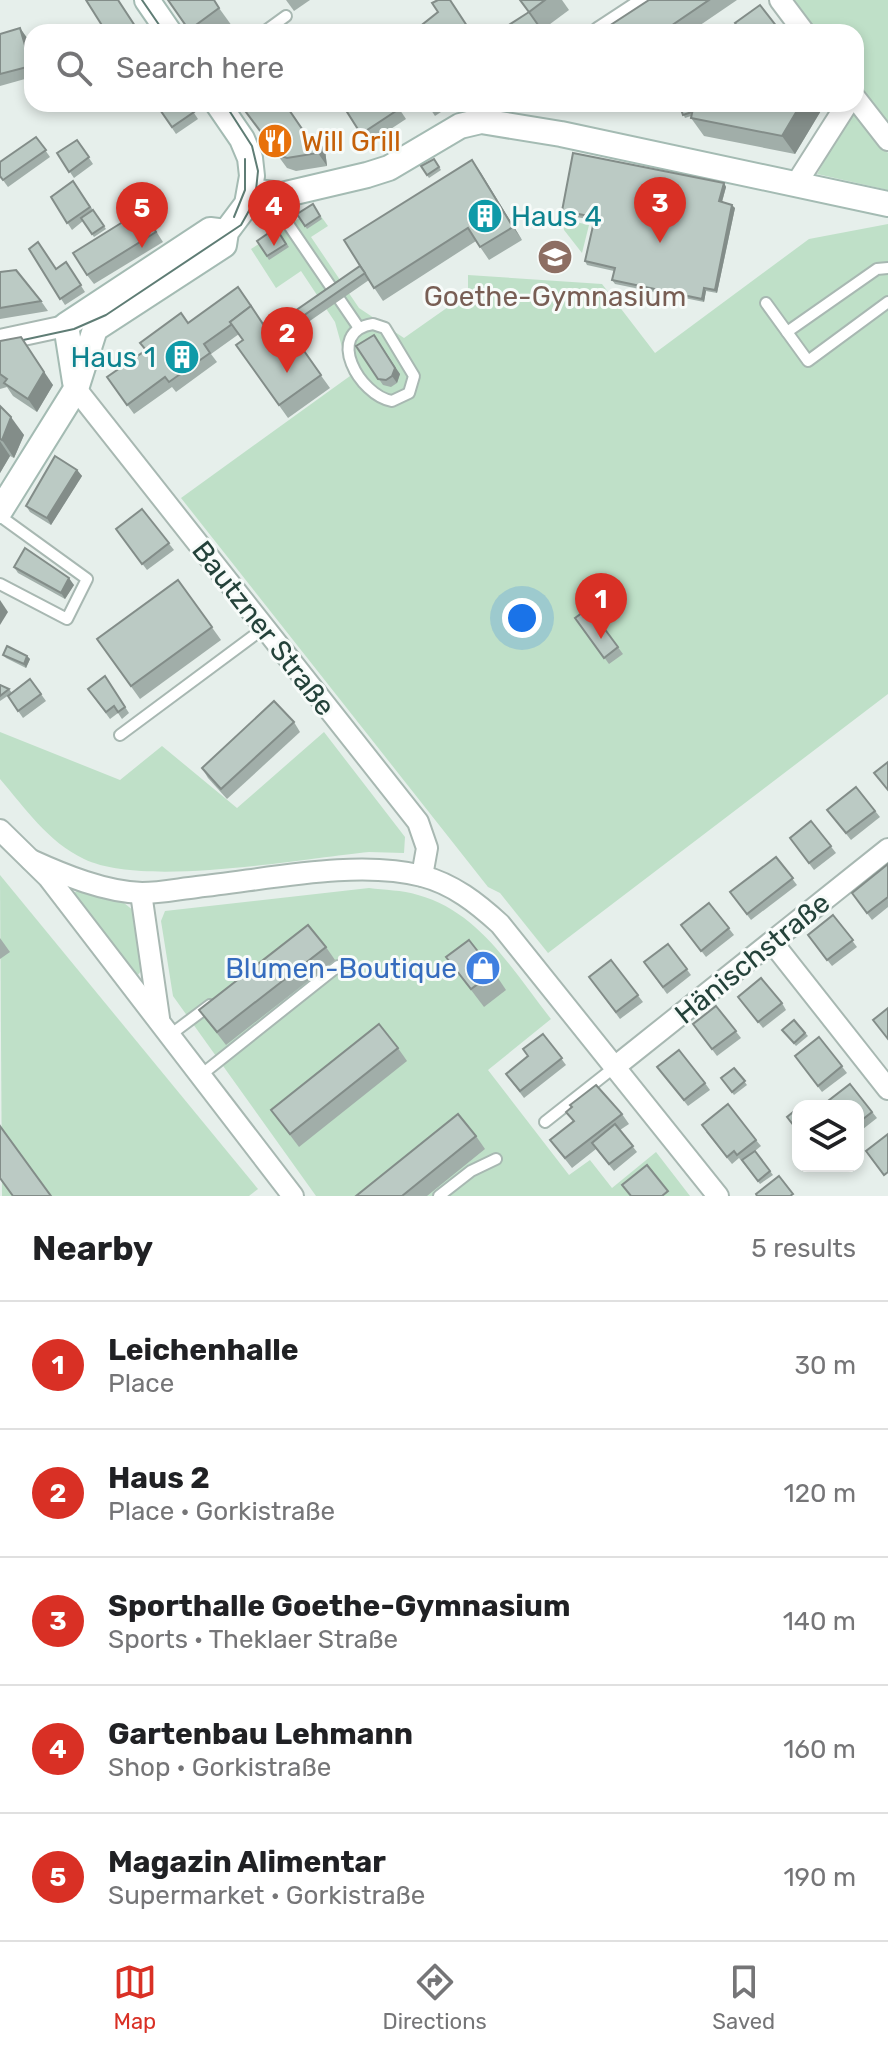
<!DOCTYPE html>
<html lang="en">
<head>
<meta charset="utf-8">
<style>
  :root { --surface:#fff; --page:#f6f6f6; --text:#202124; --muted:#757577; --line:#e0e0e0; --accent:#d93025 }
  body { margin:0; font-family:Rubik,sans-serif; background:var(--page); color:var(--text) }
  .controls { position:absolute; right:24px; bottom:24px; display:grid; overflow:hidden; border-radius:16px; box-shadow:0 4px 12px #0003 }
  .controls button { width:72px; height:72px; display:grid; place-items:center; padding:0; border:0; border-bottom:2px solid var(--line); background:var(--surface); color:var(--text); font:40px sans-serif }
  .you { position:absolute; left:522px; top:618px; width:28px; height:28px; margin:-20px; border:6px solid #fff; border-radius:50%; background:#1a73e8; box-shadow:0 0 0 12px #1a73e833 }
  .badge { display:grid; place-items:center; width:52px; height:52px; border-radius:50%; background:var(--accent); color:#fff; font-size:26px; font-weight:700 }
  .pin { position:absolute; translate:-50% -66px; filter:drop-shadow(0 2px 4px #0008) }
  .pin::after { content:''; position:absolute; top:42px; width:28px; height:24px; background:inherit; clip-path:polygon(0 0,100% 0,50% 100%) }
  .list { margin:0; padding:0; list-style:none }
  h2 { display:flex; justify-content:space-between; align-items:center; height:104px; margin:0; padding:0 32px; font-size:34px }
  h2 small { font-size:26px; font-weight:400; color:var(--muted) }
  .list li { display:grid; grid-template-columns:52px 1fr auto; gap:24px; align-items:center; box-sizing:border-box; height:128px; padding:0 32px; border-top:2px solid var(--line) }
  .list b { display:block; font-size:30px; white-space:nowrap }
  .list p { margin:0; font-size:26px; white-space:nowrap; color:var(--muted) }
  .list em { font-size:26px; font-style:normal; color:var(--muted) }
  .icon { flex:none; width:44px; height:44px; fill:none; stroke:currentColor; stroke-width:2; stroke-linecap:round; stroke-linejoin:round }
  .map { position:relative; flex:none; width:888px; height:1196px; overflow:hidden }
  .search { position:absolute; background:var(--surface); box-shadow:0 4px 12px #0003; left:24px; right:24px; top:24px; height:88px; display:flex; align-items:center; gap:20px; box-sizing:border-box; padding:0 28px; border-radius:24px; color:var(--muted); font-size:30px }
  .sheet { height:744px; background:var(--surface) }
  nav { display:flex; justify-content:space-around; align-items:center; box-sizing:border-box; height:112px; border-top:2px solid var(--line); background:var(--surface); font-size:22px; color:var(--muted) }
  nav a { display:grid; justify-items:center; gap:4px }
  nav .on { color:var(--accent) }
  .map>svg:first-child { display:block }
  .green { fill:#bfe0c8 }
  .lines { fill:none; stroke-linecap:round; stroke-linejoin:round }
  .lane-casing { stroke:#a8b8b2; stroke-width:14 }
  .street-casing { stroke:#a8b8b2; stroke-width:24 }
  .secondary-casing { stroke:#a4bbb3; stroke-width:28 }
  .lane { stroke:#fff; stroke-width:10 }
  .street { stroke:#fff; stroke-width:20 }
  .secondary { stroke:#fff; stroke-width:24 }
  .tram { stroke:#5f7d75; stroke-width:2 }
  .wall { fill:#a1aea9 }
  .shaded-wall { fill:#838d89 }
  .building { fill:#bbcac4; stroke:#838d89; stroke-width:2 }
  .labels { text-anchor:middle; stroke-width:6; stroke-linejoin:round; paint-order:stroke }
  .food-label { font-size:28px; fill:#c56008; stroke:#f7fbf9; text-anchor:start }
  .culture-label { font-size:28px; fill:#0d838f; stroke:#f7fbf9; text-anchor:start }
  .education-label { font-size:28px; fill:#785e54; stroke:#f7fbf9 }
  .street-label { font-size:28px; fill:#24423a; stroke:#f7fbf9 }
  .shop-label { font-size:28px; fill:#366cbe; stroke:#f7fbf9; text-anchor:end }
</style>
</head>
<body>
<div class="map">
<svg width="888" height="1196" viewBox="0 0 888 1196">
  <rect width="100%" height="100%" fill="#e6efeb"/>
  <g class="green">
    <path d="M789,0H888V123L856,83V32H815Z"/>
    <path d="M854,109L888,153V190L817,174Z"/>
    <path d="M315,208L328,226L311,237L359,308L404,338L468,293V275L602,284L655,353L809,239L888,224V694L548,953L500,893L488,887L181,498L350,376L335,322L301,271L276,288L251,249Z"/>
    <path d="M563,219L589,225L582,253L564,230Z"/>
    <path d="M0,732L120,780L162,746L237,808L324,732L405,837L404,853L369,852C298,859 144,888 84,859C48,842 25,808 0,779Z"/>
    <path d="M0,875L258,1189L249,1196H2Z"/>
    <path d="M369,888C384,890 402,890 418,895C480,912 513,971 551,1019L488,1070L569,1175L590,1160L612,1188L656,1152L690,1196H316L173,996L161,921L165,911Z"/>
    <path d="M79,890L124,903L134,911L142,970L137,976L72,894Z"/>
  </g>
  <g class="lines">
    <defs>
      <g id="lane">
        <path d="M264,32L286,16"/>
        <path d="M269,196L359,328"/>
        <path d="M888,268L877,269L787,332L808,361L888,302"/>
        <path d="M766,303L787,332"/>
        <path d="M373,324L385,328L414,376L409,393L392,401C360,396 323,332 373,324Z"/>
        <path d="M0,516L87,579L67,619L0,584"/>
        <path d="M120,735L264,628"/>
        <path d="M170,1035L210,1005"/>
        <path d="M201,1075L338,966"/>
        <path d="M545,1122L616,1066"/>
        <path d="M439,1196L471,1171L496,1159"/>
      </g>
      <g id="street">
        <path d="M780,0L804,32"/>
        <path d="M600,32L649,0"/>
        <path d="M856,99L888,140"/>
        <path d="M471,122L496,104"/>
        <path d="M796,184L847,104"/>
        <path d="M0,340L65,326"/>
        <path d="M76,389L418,822L427,848L422,876"/>
        <path d="M0,830L48,877L293,1196"/>
        <path d="M31,860C64,875 105,892 142,893C160,893 179,889 197,887C264,880 356,859 422,876C453,884 477,903 500,924L718,1196"/>
        <path d="M141,893L159,1018"/>
        <path d="M772,942L888,1089"/>
        <path d="M616,1066L888,849"/>
      </g>
      <g id="secondary">
        <path d="M147,0L169,32"/>
        <path d="M250,191L282,195L367,175L389,168L460,126L481,121L561,134L888,204"/>
        <path d="M75,382L66,325L210,230L226,232"/>
        <path d="M0,511L76,389L95,329L224,245L226,232L247,204L252,176L250,158L242,139L218,104"/>
      </g>
    </defs>
    <use href="#lane" class="lane-casing"/>
    <use href="#street" class="street-casing"/>
    <use href="#secondary" class="secondary-casing"/>
    <use href="#lane" class="lane"/>
    <use href="#street" class="street"/>
    <use href="#secondary" class="secondary"/>
    <g class="tram">
      <path d="M142,0L164,32"/>
      <path d="M234,217L245,190V159"/>
      <path d="M0,345L74,329L106,315L241,225L255,200L258,171L252,146L225,104"/>
    </g>
  </g>
  <g class="wall">
    <path d="M168,0L219,8L232,26L224,32H190Z"/>
    <path d="M286,0H310L294,11Z"/>
    <path d="M520,0H562L569,10L542,30Z"/>
    <path d="M649,0H737L690,32H609Z"/>
    <path d="M20,28L27,38L32,55V77L0,86V34Z"/>
    <path d="M156,104H188L198,119L176,134Z"/>
    <path d="M240,104L309,139L316,137L325,150L327,166L296,171L287,168Z"/>
    <path d="M342,104H396L406,119L368,144Z"/>
    <path d="M427,104H453L435,116Z"/>
    <path d="M679,104H825L795,154L704,136L691,118V116L685,118Z"/>
    <path d="M36,137L50,157L8,187L0,176L4,160Z"/>
    <path d="M77,140L93,164L74,178L57,153Z"/>
    <path d="M434,159L441,170L429,178L421,166Z"/>
    <path d="M472,160L522,240L489,260L476,241L383,301L369,280L291,334L330,388L288,418L236,345L243,340L239,334L211,354L217,362L176,392L172,387L134,414L107,377L146,350L188,323L263,324L282,321L360,266Z"/>
    <path d="M73,181L106,229L94,237L83,221L72,230L51,197Z"/>
    <path d="M724,183L726,187L722,202L735,208L717,293L706,291L704,302L615,284L612,280L614,271L587,265L585,261L594,220L564,215L562,211Z"/>
    <path d="M313,204L322,219L307,229L297,214Z"/>
    <path d="M149,220L163,242L94,284L87,275Z"/>
    <path d="M276,228L289,247L269,260L257,241Z"/>
    <path d="M29,249L56,269L66,262L85,292L65,305Z"/>
    <path d="M0,272L41,301L48,311L0,319Z"/>
    <path d="M0,341L53,385L37,412L13,396L7,387L0,389Z"/>
    <path d="M356,346L400,374L397,383L391,387L383,385Z"/>
    <path d="M0,406L24,435L14,458L10,456L0,473Z"/>
    <path d="M77,470L82,476L51,525L30,512L26,506Z"/>
    <path d="M142,509L174,550L147,570L116,529Z"/>
    <path d="M14,567L74,585L65,599L18,573Z"/>
    <path d="M178,580L221,640L140,699L97,639Z"/>
    <path d="M589,608L623,654L609,664L575,618Z"/>
    <path d="M3,655L27,656L30,659L26,668L6,658Z"/>
    <path d="M105,676L129,713L122,719L118,713L110,719L88,689Z"/>
    <path d="M30,679L46,701L23,718L8,696Z"/>
    <path d="M0,685L9,689L12,693L0,701Z"/>
    <path d="M294,722L300,732L227,799L208,778L202,768Z"/>
    <path d="M856,787L880,817L851,840L827,810Z"/>
    <path d="M811,821L836,853L814,870L790,838Z"/>
    <path d="M776,857L797,885L751,920L730,892Z"/>
    <path d="M888,864V907L872,920L852,893Z"/>
    <path d="M709,903L734,935L706,957L681,925Z"/>
    <path d="M833,915L857,947L832,966L808,935Z"/>
    <path d="M0,938L10,952L0,959Z"/>
    <path d="M668,944L691,975L667,994L644,962Z"/>
    <path d="M326,947L335,960L226,1045L199,1010Z"/>
    <path d="M446,957L494,972L506,990L484,1007Z"/>
    <path d="M611,960L643,1002L620,1019L589,977Z"/>
    <path d="M743,1003H782L786,1010L763,1028Z"/>
    <path d="M716,1006L741,1038L717,1056L693,1024Z"/>
    <path d="M794,1020L808,1036L796,1046L782,1030Z"/>
    <path d="M543,1034L566,1065L524,1098L506,1074L528,1057Z"/>
    <path d="M819,1037L847,1073L822,1092L795,1056Z"/>
    <path d="M398,1048L407,1061L299,1147L271,1110Z"/>
    <path d="M734,1068L747,1085L734,1095L721,1078Z"/>
    <path d="M662,1073L705,1083L710,1090L688,1106Z"/>
    <path d="M850,1084L877,1118L858,1133V1106Z"/>
    <path d="M622,1114L629,1124L620,1130L637,1152L614,1171L596,1149L572,1168L550,1140Z"/>
    <path d="M706,1132L756,1140L761,1146L755,1151L773,1175L760,1184L739,1158L732,1164Z"/>
    <path d="M476,1136L485,1149L427,1196H356Z"/>
  </g>
  <g class="shaded-wall">
    <path d="M20,28L27,38L32,55V68Z"/>
    <path d="M801,104H825L795,154L782,136Z"/>
    <path d="M316,137L325,150L327,166L318,153Z"/>
    <path d="M472,160L481,173L522,240L513,227Z"/>
    <path d="M724,183L726,187L721,205L719,201Z"/>
    <path d="M732,205L735,208L717,293L715,290Z"/>
    <path d="M704,288L706,291L704,302L702,299Z"/>
    <path d="M374,335L400,374L397,383L392,376Z"/>
    <path d="M21,337L53,385L37,412L28,399Z"/>
    <path d="M11,417L24,435L14,458L2,440Z"/>
    <path d="M0,441L10,456L0,473Z"/>
    <path d="M77,470L82,476L51,525L47,518Z"/>
    <path d="M69,578L74,585L65,599L61,593Z"/>
    <path d="M0,600L8,612L0,625Z"/>
    <path d="M27,656L30,659L26,668L24,664Z"/>
  </g>
  <g class="building">
    <path d="M86,0H118L139,32H96L103,27Z"/>
    <path d="M168,0H214L219,8L189,30Z"/>
    <path d="M438,0H450L471,32H421L418,28L438,12L432,3Z"/>
    <path d="M520,0H545L529,12Z"/>
    <path d="M649,0H709L662,32H609L606,28Z"/>
    <path d="M760,5L781,32H742L735,23Z"/>
    <path d="M529,12L543,32H498Z"/>
    <path d="M20,28L31,66L0,74V34Z"/>
    <path d="M156,104H188L194,112L172,127Z"/>
    <path d="M240,104H285L309,139L316,137L318,153L287,158L278,155Z"/>
    <path d="M342,104H396L399,109L361,134Z"/>
    <path d="M427,104H438L430,109Z"/>
    <path d="M679,104H694L692,112L683,115Z"/>
    <path d="M694,104H801L782,136L691,118Z"/>
    <path d="M36,137L46,150L3,180L0,176V162Z"/>
    <path d="M77,140L89,157L69,172L57,153Z"/>
    <path d="M573,153L724,183L719,201L732,205L715,290L704,288L702,299L612,280L615,268L585,261L595,217L562,211Z"/>
    <path d="M434,159L439,167L427,175L421,166Z"/>
    <path d="M472,160L513,227L480,247L468,228L374,288L344,240Z"/>
    <path d="M73,181L90,207L67,223L51,197Z"/>
    <path d="M313,204L320,216L305,226L297,214Z"/>
    <path d="M93,210L104,226L92,234L81,218Z"/>
    <path d="M142,210L156,232L87,275L73,253Z"/>
    <path d="M276,228L286,244L267,256L257,241Z"/>
    <path d="M38,242L56,269L66,262L81,285L60,299L29,249Z"/>
    <path d="M360,266L365,273L287,327L282,320Z"/>
    <path d="M16,270L41,301L0,308V272Z"/>
    <path d="M238,287L251,306L230,322L232,324L204,344L210,353L169,382L165,377L127,405L107,377L146,350L140,343L181,313L188,323Z"/>
    <path d="M251,306L263,324L278,314L321,375L279,405L236,345L243,340L230,322Z"/>
    <path d="M374,335L395,368L392,376L386,380L378,379L356,346Z"/>
    <path d="M21,337L44,372L28,399L4,383L7,379L0,374V341Z"/>
    <path d="M0,406L11,417L2,440L0,439Z"/>
    <path d="M55,456L77,470L47,518L26,506Z"/>
    <path d="M142,509L169,543L142,564L116,529Z"/>
    <path d="M25,548L69,578L61,593L14,567Z"/>
    <path d="M178,580L212,627L131,686L97,639Z"/>
    <path d="M589,608L618,647L604,658L575,618Z"/>
    <path d="M7,646L27,656L24,664L3,655Z"/>
    <path d="M105,676L125,707L118,712L114,706L106,712L88,689Z"/>
    <path d="M30,679L41,694L18,711L8,696Z"/>
    <path d="M0,685L9,689L0,696Z"/>
    <path d="M274,701L294,722L221,789L202,768Z"/>
    <path d="M888,762V790L874,773Z"/>
    <path d="M856,787L875,811L846,833L827,810Z"/>
    <path d="M811,821L831,846L809,863L790,838Z"/>
    <path d="M776,857L793,878L747,914L730,892Z"/>
    <path d="M888,864V897L867,913L852,893Z"/>
    <path d="M709,903L729,928L701,951L681,925Z"/>
    <path d="M833,915L853,940L827,960L808,935Z"/>
    <path d="M308,925L326,947L217,1032L199,1010Z"/>
    <path d="M469,940L494,972L471,989L446,957Z"/>
    <path d="M668,944L687,969L663,987L644,962Z"/>
    <path d="M611,960L638,995L616,1012L589,977Z"/>
    <path d="M761,978L782,1003L758,1022L738,997Z"/>
    <path d="M716,1006L736,1031L712,1049L693,1024Z"/>
    <path d="M888,1008V1039L873,1020Z"/>
    <path d="M794,1020L805,1033L794,1043L782,1030Z"/>
    <path d="M379,1024L398,1048L290,1134L271,1110Z"/>
    <path d="M543,1034L562,1058L520,1091L506,1074L528,1056L523,1049Z"/>
    <path d="M819,1037L842,1066L818,1086L795,1056Z"/>
    <path d="M679,1050L705,1083L684,1100L657,1067Z"/>
    <path d="M734,1068L745,1081L732,1092L721,1078Z"/>
    <path d="M850,1084L872,1112L858,1123V1106H832L828,1101Z"/>
    <path d="M596,1085L622,1114L565,1158L550,1140L574,1121L566,1112L572,1107L570,1105Z"/>
    <path d="M728,1104L756,1140L737,1155L734,1151L727,1157L702,1125Z"/>
    <path d="M798,1108V1131L787,1117Z"/>
    <path d="M458,1114L476,1136L402,1196H356Z"/>
    <path d="M615,1124L633,1146L609,1164L592,1143Z"/>
    <path d="M0,1126L51,1196H13L0,1178Z"/>
    <path d="M888,1134V1172L884,1175L866,1151Z"/>
    <path d="M755,1151L770,1171L758,1181L742,1160Z"/>
    <path d="M647,1165L668,1191L662,1196H631L622,1185Z"/>
    <path d="M779,1176L793,1194L790,1196H757L756,1194Z"/>
  </g>
  <defs>
    <symbol id="restaurant-disc" viewBox="-11 -11 22 22"><circle r="9.5" fill="#e8710a" stroke="#f7fbf9"/><path d="M-5-6h1v4h1v-4h1v4h1v-4h1v5L-1.5 .5V6h-2V.5L-5-1ZM5-6V6H3V1.5H1.5Q1.5-4 5-6Z" fill="#fff"/></symbol>
    <symbol id="building-disc" viewBox="-11 -11 22 22"><circle r="9.5" fill="#0f9aa8" stroke="#f7fbf9"/><path d="M-4-6H4V6H1V3H-1V6H-4ZM-2.5-4.3h1.7v1.8h-1.7ZM.8-4.3h1.7v1.8H.8ZM-2.5-1h1.7V.8h-1.7ZM.8-1h1.7V.8H.8Z" fill="#fff"/></symbol>
    <symbol id="school-disc" viewBox="-11 -11 22 22"><circle r="9.5" fill="#8d6e63" stroke="#f7fbf9"/><path d="M0-5L7-2L0 1L-7-2ZM-4 1L0 2.5L4 1V4Q0 6-4 4Z" fill="#fff"/></symbol>
    <symbol id="shop-disc" viewBox="-11 -11 22 22"><circle r="9.5" fill="#3f7fe0" stroke="#f7fbf9"/><path d="M-5-2.5h2.3a2.7 3.5 0 0 1 5.4 0H5L5.5 6h-11ZM-1.5-2.5h3a1.5 2.3 0 0 0-3 0Z" fill="#fff"/></symbol>
  </defs>
  <g fill-rule="evenodd">
    <use href="#restaurant-disc" x="255" y="121" width="40" height="40"/>
    <use href="#building-disc" x="465" y="196" width="40" height="40"/>
    <use href="#school-disc" x="535" y="237" width="40" height="40"/>
    <use href="#building-disc" x="162" y="337" width="40" height="40"/>
    <use href="#shop-disc" x="463" y="948" width="40" height="40"/>
  </g>
  <g class="labels">
    <g class="food-label">
      <text x="301" y="151">Will Grill</text>
    </g>
    <g class="culture-label">
      <text x="511" y="226">Haus 4</text>
      <text x="156" y="367" text-anchor="end">Haus 1</text>
    </g>
    <g class="education-label">
      <text x="555" y="306">Goethe-Gymnasium</text>
    </g>
    <g class="street-label">
      <text transform="translate(264 628) rotate(52)" y="10">Bautzner Straße</text>
      <text transform="translate(752 958) rotate(-39)" y="10">Hänischstraße</text>
    </g>
    <g class="shop-label">
      <text x="457" y="978">Blumen-Boutique</text>
    </g>
  </g>
</svg>
<div class="controls">
<button><svg class="icon" aria-label="layers" viewBox="0 0 24 24"><path d="M12 4l9 5-9 5-9-5zM3 14l9 5 9-5"/></svg></button>
</div>
<div class="you"></div>
<div class="pin badge" style="left:601px;top:639px">1</div>
<div class="pin badge" style="left:287px;top:373px">2</div>
<div class="pin badge" style="left:660px;top:243px">3</div>
<div class="pin badge" style="left:274px;top:246px">4</div>
<div class="pin badge" style="left:142px;top:248px">5</div>
<div class="search"><svg class="icon" aria-label="search" viewBox="0 0 24 24"><circle cx="10" cy="10" r="6"/><path d="M15 15l6 6"/></svg>Search here</div>
</div>
<section class="sheet">
<h2>Nearby<small>5 results</small></h2>
<ul class="list">
<li><span class="badge">1</span><div><b>Leichenhalle</b><p>Place</p></div><em>30 m</em></li>
<li><span class="badge">2</span><div><b>Haus 2</b><p>Place · Gorkistraße</p></div><em>120 m</em></li>
<li><span class="badge">3</span><div><b>Sporthalle Goethe-Gymnasium</b><p>Sports · Theklaer Straße</p></div><em>140 m</em></li>
<li><span class="badge">4</span><div><b>Gartenbau Lehmann</b><p>Shop · Gorkistraße</p></div><em>160 m</em></li>
<li><span class="badge">5</span><div><b>Magazin Alimentar</b><p>Supermarket · Gorkistraße</p></div><em>190 m</em></li>
</ul>
</section>
<nav>
<a class="on"><svg class="icon" aria-label="map" viewBox="0 0 24 24"><path d="M3 6l6-2 6 2 6-2v14l-6 2-6-2-6 2zM9 4v14M15 6v14"/></svg>Map</a>
<a><svg class="icon" aria-label="directions" viewBox="0 0 24 24"><path d="M12 3l9 9-9 9-9-9zM9 14v-3h6M13 9l2 2-2 2"/></svg>Directions</a>
<a><svg class="icon" aria-label="saved" viewBox="0 0 24 24"><path d="M7 4h10v16l-5-4-5 4z"/></svg>Saved</a>
</nav>
</body>
</html>
